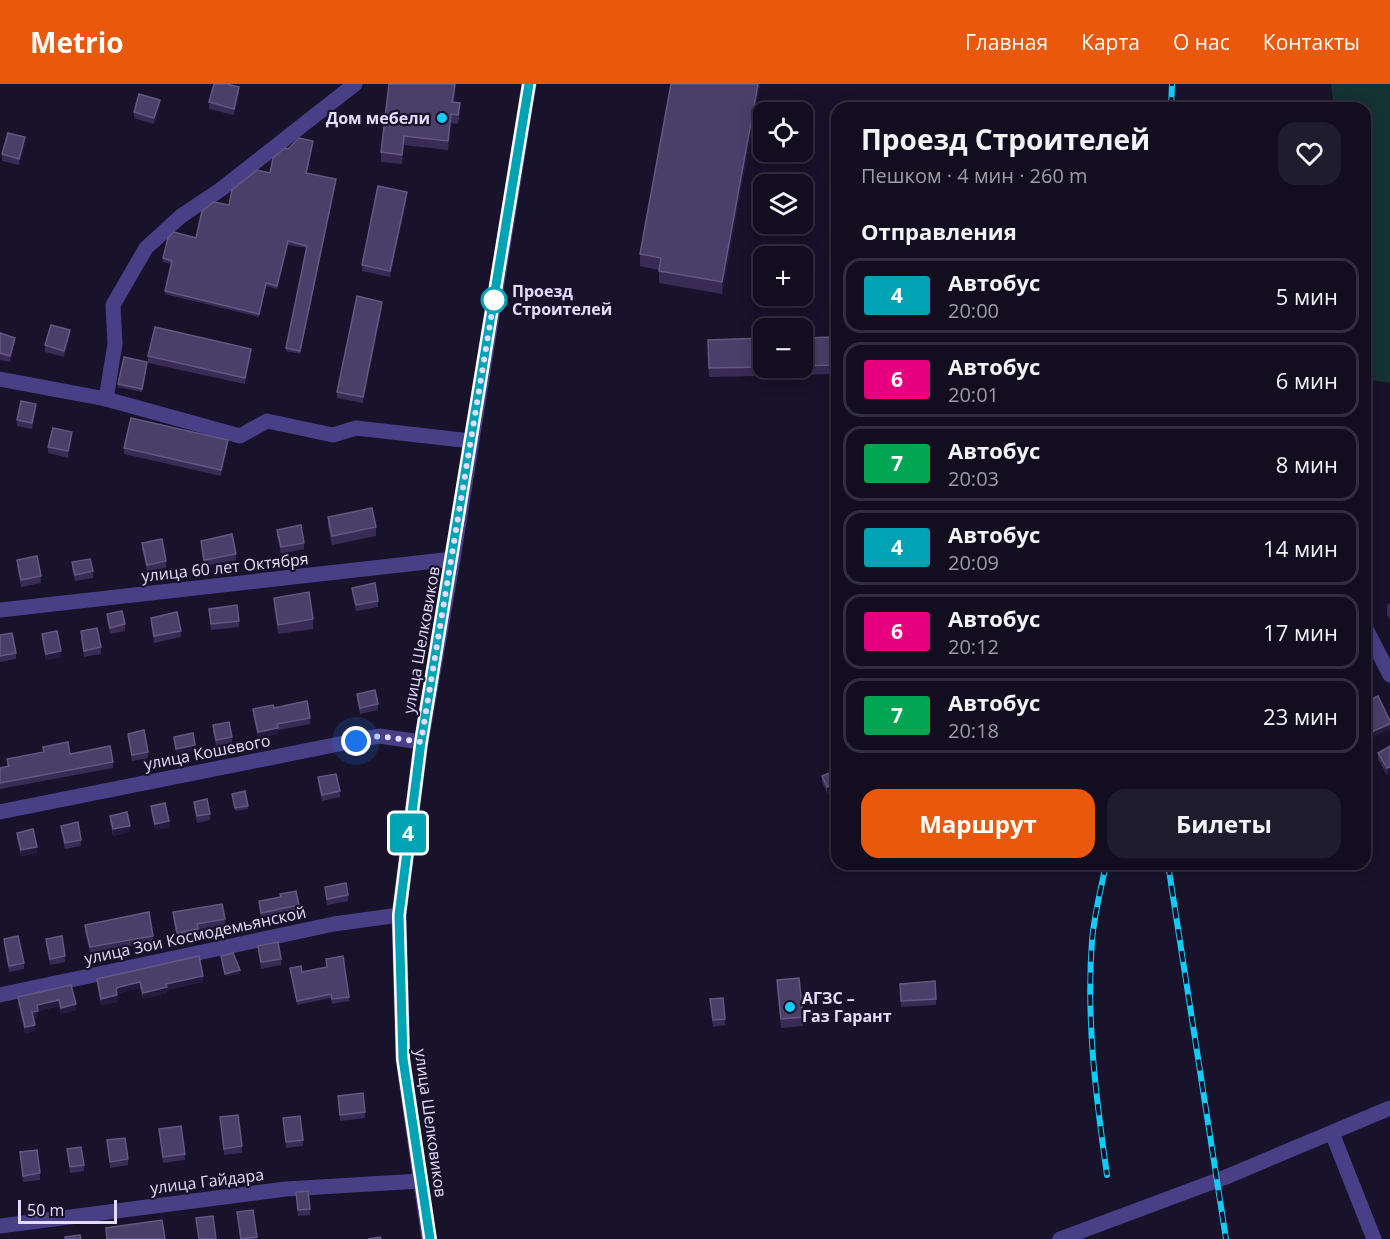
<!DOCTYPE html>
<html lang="ru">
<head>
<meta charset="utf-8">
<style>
  :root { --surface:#120e20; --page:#1f1c2d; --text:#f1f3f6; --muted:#9c9ca5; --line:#312e3e; --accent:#ea580c }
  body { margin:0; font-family:"Open Sans",sans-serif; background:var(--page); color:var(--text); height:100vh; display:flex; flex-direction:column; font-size:22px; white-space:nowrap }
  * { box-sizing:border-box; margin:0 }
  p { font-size:20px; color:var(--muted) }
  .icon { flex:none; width:33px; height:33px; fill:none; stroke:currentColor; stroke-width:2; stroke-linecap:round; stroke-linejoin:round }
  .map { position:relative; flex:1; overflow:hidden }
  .side { position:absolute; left:831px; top:18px; width:540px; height:768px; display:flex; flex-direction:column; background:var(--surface); border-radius:18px; box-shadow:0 3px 15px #0003,0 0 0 2px var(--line) }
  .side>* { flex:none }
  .badge { padding:0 12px; border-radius:4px; font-size:21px; line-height:39px }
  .buttons { position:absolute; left:753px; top:18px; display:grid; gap:12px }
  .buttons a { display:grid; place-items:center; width:60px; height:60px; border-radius:12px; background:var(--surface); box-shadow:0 3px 15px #0003,0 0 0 2px var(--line); font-size:30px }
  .scale { position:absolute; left:18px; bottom:15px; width:99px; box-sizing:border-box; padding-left:6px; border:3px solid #e3dcfe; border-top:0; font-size:16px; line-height:21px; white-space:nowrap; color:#e3dcfe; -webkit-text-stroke:4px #18122a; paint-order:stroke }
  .you { position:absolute; width:30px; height:30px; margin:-15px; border:4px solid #fff; border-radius:50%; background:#1a73e8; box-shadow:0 0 0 9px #1a73e833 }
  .map>.badge { position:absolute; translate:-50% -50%; box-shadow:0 0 0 3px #fff }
  h2 { padding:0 30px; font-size:22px; line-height:54px }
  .round { display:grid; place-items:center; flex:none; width:63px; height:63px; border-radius:18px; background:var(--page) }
  .head { display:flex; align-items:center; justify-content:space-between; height:102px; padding:0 30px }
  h1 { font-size:28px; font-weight:700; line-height:45px }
  .button { display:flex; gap:12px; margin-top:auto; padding:12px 30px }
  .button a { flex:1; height:69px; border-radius:18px; background:var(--accent); color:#fff; font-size:24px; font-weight:700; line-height:69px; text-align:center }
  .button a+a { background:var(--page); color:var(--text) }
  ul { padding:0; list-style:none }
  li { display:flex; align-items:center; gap:18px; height:75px; margin:0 12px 9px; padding:0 18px; border:3px solid var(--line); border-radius:18px }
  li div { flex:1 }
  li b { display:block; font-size:22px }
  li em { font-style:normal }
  li .badge { min-width:66px; font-weight:700; text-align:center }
  header { display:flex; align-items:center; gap:36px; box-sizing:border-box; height:84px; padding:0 30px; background:var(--accent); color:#fff }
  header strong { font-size:28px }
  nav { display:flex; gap:33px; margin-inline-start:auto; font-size:21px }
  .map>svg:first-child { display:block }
  .green { fill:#153234 }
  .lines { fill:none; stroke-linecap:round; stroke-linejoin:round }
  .minor { stroke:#483f87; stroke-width:15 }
  .tertiary { stroke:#483f87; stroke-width:15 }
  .rail-casing { stroke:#10ccf6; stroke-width:6 }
  .rail { stroke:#18122a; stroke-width:4; stroke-dasharray:11; stroke-linecap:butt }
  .wall { fill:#382c57 }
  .shaded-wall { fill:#231a3d }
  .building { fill:#4a3f69; stroke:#625880; stroke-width:1.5 }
  .line-casing { stroke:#fff; stroke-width:14 }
  .line { stroke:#00a3b4; stroke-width:9 }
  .walk { stroke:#e3dcfe; stroke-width:6; stroke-dasharray:0 10.8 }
  .poi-dot { fill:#10ccf6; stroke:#18122a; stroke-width:2 }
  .stop-dot { fill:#fff; stroke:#00a3b4; stroke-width:3 }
  .labels { text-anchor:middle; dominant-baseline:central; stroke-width:4.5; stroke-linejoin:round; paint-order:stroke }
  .poi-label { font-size:16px; font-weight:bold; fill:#e3dcfe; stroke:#18122a; text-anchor:end }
  .stop-label { font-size:16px; font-weight:bold; fill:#e3dcfe; stroke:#18122a; text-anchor:start }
  .street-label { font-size:16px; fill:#e3dcfe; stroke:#18122a }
</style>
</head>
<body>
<header>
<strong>Metrio</strong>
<nav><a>Главная</a><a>Карта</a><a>О нас</a><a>Контакты</a></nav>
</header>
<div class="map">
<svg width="1390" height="1155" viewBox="0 0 1390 1155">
  <rect width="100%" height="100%" fill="#18122a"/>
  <polygon class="green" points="1331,0 1390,0 1390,299 1365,295 1365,24 1334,24"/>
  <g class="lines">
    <g class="minor">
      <polyline points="0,295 106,315 240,352 267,337 333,351 356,344 471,357"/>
      <polyline points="106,315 115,260 113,221 146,164 181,132 220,106 355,0"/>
      <polyline points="0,526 453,475"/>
      <polyline points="1365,543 1390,591"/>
      <polyline points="0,728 379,652 421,658"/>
      <polyline points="0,911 334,840 399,831"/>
      <polyline points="1332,1049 1374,1155"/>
      <polyline points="0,1142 286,1105 420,1097"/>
      <polyline points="1060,1155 1226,1093 1390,1024"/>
    </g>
    <polyline class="tertiary" points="429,1155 403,975 399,831 421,658 453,475 529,0"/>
    <g class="rail-casing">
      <g id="rail">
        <polyline points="1171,24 1172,0"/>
        <path d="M1106,780c-5,25 -12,51 -14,77 -6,78 4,157 15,234"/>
        <polyline points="1168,780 1226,1155"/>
      </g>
    </g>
    <use href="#rail" class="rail"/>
  </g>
  <g class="wall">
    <polygon points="456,0 454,18 460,28 458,40 451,39 448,66 404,61 402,80 381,78 381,68"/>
    <polygon points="671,0 760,0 722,210 659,199 659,186 640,182 640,170"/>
    <polygon points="239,9 234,31 209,25 209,18"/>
    <polygon points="160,22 154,40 134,34 134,28"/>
    <polygon points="25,59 19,81 2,77 2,70"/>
    <polygon points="313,60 307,89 336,98 300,270 286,267 286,264 307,164 288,161 277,205 266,202 259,233 165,210 171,180 163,178 163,174 196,154 229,121 270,89 288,65"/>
    <polygon points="407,114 390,193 362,187 362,181"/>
    <polygon points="382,224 363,319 337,314 337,308"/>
    <polygon points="0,249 15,260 10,278 0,276"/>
    <polygon points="70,252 64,273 45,268 45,261"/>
    <polygon points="833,253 833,290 709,293 708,256 764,254 764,284 802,284 802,254"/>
    <polygon points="251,271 245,300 148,279 148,272"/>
    <polygon points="147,281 142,308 118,303 118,300"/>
    <polygon points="36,326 32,345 17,342 17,336"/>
    <polygon points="72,355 68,374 48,369 48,363"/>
    <polygon points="228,362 221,392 124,370 124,364"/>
    <polygon points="328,433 376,443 376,452 332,461 328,442"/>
    <polygon points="277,446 304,459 304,465 281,470 277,452"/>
    <polygon points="201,457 236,470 236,476 204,482 201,463"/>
    <polygon points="142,459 166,477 166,484 147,487 142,465"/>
    <polygon points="17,476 41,492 41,499 21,503 17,482"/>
    <polygon points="72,478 93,487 93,494 75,497 72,485"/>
    <polygon points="352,504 378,517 378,523 356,527 352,510"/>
    <polygon points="274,514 313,535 313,545 278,550 274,523"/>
    <polygon points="1390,519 1390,535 1387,531 1387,521"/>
    <polygon points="209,525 239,537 239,543 211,546"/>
    <polygon points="107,530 125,540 125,547 110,550 107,536"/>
    <polygon points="151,534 181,547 181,553 154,559 151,540"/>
    <polygon points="81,547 101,563 101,570 84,573 81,554"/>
    <polygon points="42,550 61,573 46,576 42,557"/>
    <polygon points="0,551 16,569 16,575 0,578"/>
    <polygon points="357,610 378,620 378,626 360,630 357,616"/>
    <polygon points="1365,618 1390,637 1367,656 1365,651"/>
    <polygon points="274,624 310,634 310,640 278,646 278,650 258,654 253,631 253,625"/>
    <polygon points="213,641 232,653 232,659 216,662 213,648"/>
    <polygon points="128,650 148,668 148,674 132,677 128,656"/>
    <polygon points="1390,662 1390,689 1387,691 1378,675 1378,669"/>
    <polygon points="43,663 113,678 113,684 0,705 0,684 7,683 7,675 43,668"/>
    <polygon points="837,686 837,705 827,709 822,698 822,692"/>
    <polygon points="318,693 340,707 340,713 322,717 318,700"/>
    <polygon points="232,710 248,722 248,725 235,727"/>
    <polygon points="194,718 210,730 210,736 197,739 194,724"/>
    <polygon points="151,722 169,743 155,746 151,728"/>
    <polygon points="110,732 130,748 113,752 110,738"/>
    <polygon points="61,742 81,756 81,762 65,765 61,748"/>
    <polygon points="17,749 37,769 21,772 17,755"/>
    <polygon points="325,803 348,811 348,817 327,821 325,809"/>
    <polygon points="280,810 299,821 299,826 261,834 259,817 280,813"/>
    <polygon points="173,828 225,835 225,841 198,846 198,851 177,855 173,834"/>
    <polygon points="85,841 153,852 153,858 90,869 85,848"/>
    <polygon points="4,855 24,879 24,885 9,888 4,861"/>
    <polygon points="46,855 65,872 65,878 50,881 46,861"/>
    <polygon points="258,862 281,875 281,881 261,885 258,868"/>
    <polygon points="326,875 349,913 349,917 332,920 331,914 297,921 290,884 302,888 326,883"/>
    <polygon points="97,895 203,898 167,906 167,909 143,915 140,904 119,909 117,910 117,918 101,921 97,901"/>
    <polygon points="777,896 803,933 803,942 781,944 777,905"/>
    <polygon points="900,900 936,915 936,921 901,923"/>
    <polygon points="71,901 76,926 61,930 59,922 38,927 38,933 34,934 35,947 25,949 18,919 18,913"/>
    <polygon points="710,915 725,935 725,941 713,943"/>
    <polygon points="338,1012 365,1028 365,1034 340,1037"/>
    <polygon points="220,1033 242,1062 242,1069 224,1071"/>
    <polygon points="283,1034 303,1056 303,1062 286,1064"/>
    <polygon points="159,1045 185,1070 185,1076 163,1079"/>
    <polygon points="107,1056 128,1075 128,1081 110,1084"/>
    <polygon points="67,1065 84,1081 84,1087 70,1089"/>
    <polygon points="20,1068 40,1089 40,1096 23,1098"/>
    <polygon points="296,1108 310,1125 310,1131 298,1132"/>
    <polygon points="253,1126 257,1155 240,1155 237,1128"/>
  </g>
  <g class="shaded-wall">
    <polygon points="758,0 760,0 722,210 722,198"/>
    <polygon points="239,3 239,9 234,31 234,25"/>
    <polygon points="160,16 160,22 154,40 154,34"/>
    <polygon points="451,30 451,39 448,66 448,57"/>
    <polygon points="404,52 404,61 402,80 402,71"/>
    <polygon points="25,53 25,59 19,81 19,75"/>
    <polygon points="336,95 336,98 300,270 300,267"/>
    <polygon points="407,108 407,114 390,193 390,187"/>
    <polygon points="288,157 288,161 277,205 277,202"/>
    <polygon points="382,218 382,224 363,319 363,313"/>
    <polygon points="70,246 70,252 64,273 64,267"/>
    <polygon points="15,254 15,260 10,278 10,272"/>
    <polygon points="251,265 251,271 245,300 245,294"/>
    <polygon points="36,320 36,326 32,345 32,339"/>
    <polygon points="72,348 72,355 68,374 68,367"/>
    <polygon points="228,356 228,362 221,392 221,386"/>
    <polygon points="61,567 61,573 46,576 46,570"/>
    <polygon points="1390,640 1390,646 1367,656 1367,650"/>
    <polygon points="278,644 278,650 258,654 258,648"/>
    <polygon points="195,661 195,667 176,671 176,665"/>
    <polygon points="1390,683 1390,689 1387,691 1387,684"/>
    <polygon points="837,699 837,705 827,709 827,703"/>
    <polygon points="169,737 169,743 155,746 155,740"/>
    <polygon points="130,742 130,748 113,752 113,745"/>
    <polygon points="37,763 37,769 21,772 21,766"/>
    <polygon points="240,886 240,890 225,893 225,890"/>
    <polygon points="203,892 203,898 167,906 167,909 143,915 143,909 166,900"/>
    <polygon points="140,898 140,904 119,909 116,911 116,905 119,903"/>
    <polygon points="117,911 117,918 101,921 101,915"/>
    <polygon points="59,916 59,922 37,927 37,921"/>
    <polygon points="76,920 76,926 61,930 61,924"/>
    <polygon points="38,927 38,933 32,935 32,928"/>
    <polygon points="35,941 35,947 25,949 25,943"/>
  </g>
  <g class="building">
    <polygon points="214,0 227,0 239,3 234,25 209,18"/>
    <polygon points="389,0 455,0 452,18 460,19 458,31 451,30 448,57 404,52 402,71 381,68"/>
    <polygon points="671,0 758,0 722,198 659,187 661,174 640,170"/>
    <polygon points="139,10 160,16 154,34 134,28"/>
    <polygon points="8,49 25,53 19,75 2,70"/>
    <polygon points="299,54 313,57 306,89 336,95 300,267 286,264 307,162 288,157 277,202 266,199 259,230 165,207 172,177 163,174 168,154 174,148 196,154 202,127 214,118 229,121 232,106 257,86 270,89 273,74 285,64 288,65"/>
    <polygon points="378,102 407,108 390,187 362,181"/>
    <polygon points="357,212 382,218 363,313 337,308"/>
    <polygon points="51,241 70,246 64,267 45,261"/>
    <polygon points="155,243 251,265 245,294 148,272"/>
    <polygon points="0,249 15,254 10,272 0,269"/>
    <polygon points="833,253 833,281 802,282 802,254"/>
    <polygon points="764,254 764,283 709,284 708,256"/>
    <polygon points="124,273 147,278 142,305 118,300"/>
    <polygon points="21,317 36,320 32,339 17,336"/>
    <polygon points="131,334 228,356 221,386 124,364"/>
    <polygon points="53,344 72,348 68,367 48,363"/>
    <polygon points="372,424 376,443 332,452 328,433"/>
    <polygon points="301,441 304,459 281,463 277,446"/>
    <polygon points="232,450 236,470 204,476 201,457"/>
    <polygon points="162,455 166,477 147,481 142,459"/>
    <polygon points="37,472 41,492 21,496 17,476"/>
    <polygon points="90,475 93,487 75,491 72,478"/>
    <polygon points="375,499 378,517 356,521 352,504"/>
    <polygon points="309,508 313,535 278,541 274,514"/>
    <polygon points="237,521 239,537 211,540 209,525"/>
    <polygon points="122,527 125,540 110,544 107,530"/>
    <polygon points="177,528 181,547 154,552 151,534"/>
    <polygon points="97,544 101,563 84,567 81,547"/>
    <polygon points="57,547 61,567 46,570 42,550"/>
    <polygon points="12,549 16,569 0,572 0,551"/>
    <polygon points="375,606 378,620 360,624 357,610"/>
    <polygon points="1378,612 1390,637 1390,640 1367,650 1365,645 1365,618"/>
    <polygon points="307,617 310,634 277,640 278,644 258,648 253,625 273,621 274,624"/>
    <polygon points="229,638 232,653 216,656 213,641"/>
    <polygon points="144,646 148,668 132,671 128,650"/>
    <polygon points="193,649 195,661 176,665 174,653"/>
    <polygon points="68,658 70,670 110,662 113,678 0,699 0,684 9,682 7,675 44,668 43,663"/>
    <polygon points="1390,662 1390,683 1387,684 1378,669"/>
    <polygon points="837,686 837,699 827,703 822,692"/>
    <polygon points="336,690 340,707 322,711 318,693"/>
    <polygon points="245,707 248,722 235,724 232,710"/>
    <polygon points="207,715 210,730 197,732 194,718"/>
    <polygon points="165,719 169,737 155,740 151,722"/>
    <polygon points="127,728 130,742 113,745 110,732"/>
    <polygon points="78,738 81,756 65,759 61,742"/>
    <polygon points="33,745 37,763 21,766 17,749"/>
    <polygon points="346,799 348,811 327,815 325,803"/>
    <polygon points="296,807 299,821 261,829 259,817 281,813 280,810"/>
    <polygon points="222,820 225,835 197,840 198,845 177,849 173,828"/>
    <polygon points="149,828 153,852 90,863 85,841"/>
    <polygon points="18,852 24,879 9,882 4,855"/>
    <polygon points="62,852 65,872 50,875 46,855"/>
    <polygon points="278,858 281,875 261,878 258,862"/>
    <polygon points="233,869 240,886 225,890 221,872"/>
    <polygon points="199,872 203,892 166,900 167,903 143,909 140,898 119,903 116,905 117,911 101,915 97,895"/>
    <polygon points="343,872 349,913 332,915 331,910 297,917 290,884 301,882 302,888 327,883 326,875"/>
    <polygon points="799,894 803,933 781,935 777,896"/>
    <polygon points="935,897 936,915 901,917 900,900"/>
    <polygon points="71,901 76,920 61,924 59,916 37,921 38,927 32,928 35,941 25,943 18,913"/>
    <polygon points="723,914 725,935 713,936 710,915"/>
    <polygon points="363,1009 365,1028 340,1031 338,1012"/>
    <polygon points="238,1031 242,1062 224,1065 220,1033"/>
    <polygon points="300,1032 303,1056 286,1058 283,1034"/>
    <polygon points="181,1042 185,1070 163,1073 159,1045"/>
    <polygon points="125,1054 128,1075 110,1078 107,1056"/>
    <polygon points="81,1063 84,1081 70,1083 67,1065"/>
    <polygon points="37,1066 40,1089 23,1092 20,1068"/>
    <polygon points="308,1107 310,1125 298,1126 296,1108"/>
    <polygon points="253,1126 257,1153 241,1155 237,1128"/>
    <polygon points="213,1132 216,1155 199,1155 196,1134"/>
    <polygon points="162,1136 165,1155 107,1155 106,1144"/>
    <polygon points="80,1151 81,1155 65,1155 65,1153"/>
    <polygon points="380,1153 381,1155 368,1155"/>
  </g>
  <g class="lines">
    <g class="line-casing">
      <polyline id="line" points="430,1155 403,975 399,831 421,658 529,0"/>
    </g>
    <use href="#line" class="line"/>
    <polyline class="walk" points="356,657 379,652 421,658 494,216"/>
  </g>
  <g class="poi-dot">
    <circle cx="442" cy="34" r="6"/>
    <circle cx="790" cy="923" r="6"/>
  </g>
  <circle class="stop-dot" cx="494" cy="216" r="12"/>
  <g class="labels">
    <g class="poi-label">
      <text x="430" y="34">Дом мебели</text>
      <text x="802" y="914" text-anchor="start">АГЗС –<tspan x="802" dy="18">Газ Гарант</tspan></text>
    </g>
    <g class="stop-label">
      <text x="512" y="207">Проезд<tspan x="512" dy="18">Строителей</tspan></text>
    </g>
    <g class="street-label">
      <text transform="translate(225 483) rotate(-6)">улица 60 лет Октября</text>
      <text transform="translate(421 556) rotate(-80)">улица Шелковиков</text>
      <text transform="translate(207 668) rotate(-11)">улица Кошевого</text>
      <text transform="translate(195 851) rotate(-12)">улица Зои Космодемьянской</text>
      <text transform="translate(431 1039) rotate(82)">улица Шелковиков</text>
      <text transform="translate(207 1097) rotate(-7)">улица Гайдара</text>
    </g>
  </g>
</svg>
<div class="buttons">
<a><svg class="icon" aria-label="locate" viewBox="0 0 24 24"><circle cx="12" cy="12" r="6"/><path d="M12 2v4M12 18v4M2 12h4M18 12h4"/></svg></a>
<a><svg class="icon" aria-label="layers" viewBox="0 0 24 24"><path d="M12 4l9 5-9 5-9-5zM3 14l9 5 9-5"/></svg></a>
<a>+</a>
<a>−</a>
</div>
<div class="scale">50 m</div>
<div class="you" style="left:356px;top:657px"></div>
<b class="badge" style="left:408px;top:749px;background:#00a3b4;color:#fff">4</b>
<section class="side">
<div class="head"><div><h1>Проезд Строителей</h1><p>Пешком · 4 мин · 260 m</p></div><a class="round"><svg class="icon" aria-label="heart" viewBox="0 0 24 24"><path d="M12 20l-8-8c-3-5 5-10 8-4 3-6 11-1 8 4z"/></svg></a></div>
<h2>Отправления</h2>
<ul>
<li><span class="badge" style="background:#00a3b4;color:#fff">4</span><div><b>Автобус</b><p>20:00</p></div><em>5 мин</em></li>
<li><span class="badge" style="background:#e6007e;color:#fff">6</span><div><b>Автобус</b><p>20:01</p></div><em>6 мин</em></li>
<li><span class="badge" style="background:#00a651;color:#fff">7</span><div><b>Автобус</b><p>20:03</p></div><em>8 мин</em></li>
<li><span class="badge" style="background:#00a3b4;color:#fff">4</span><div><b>Автобус</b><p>20:09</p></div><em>14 мин</em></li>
<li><span class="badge" style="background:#e6007e;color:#fff">6</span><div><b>Автобус</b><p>20:12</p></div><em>17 мин</em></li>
<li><span class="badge" style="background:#00a651;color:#fff">7</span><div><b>Автобус</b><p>20:18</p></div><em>23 мин</em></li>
</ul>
<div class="button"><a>Маршрут</a><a>Билеты</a></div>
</section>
</div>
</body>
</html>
